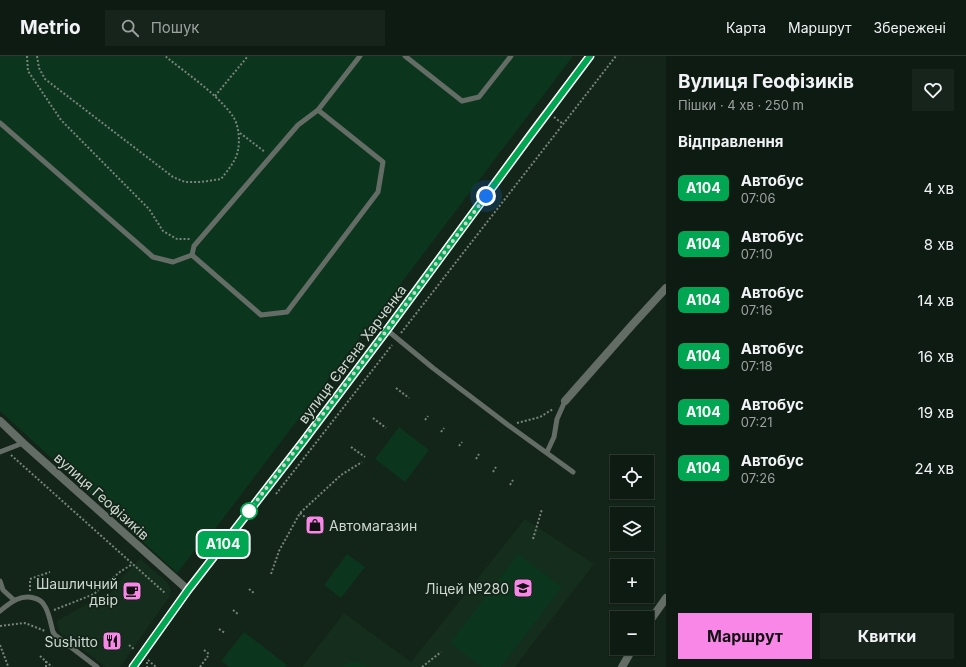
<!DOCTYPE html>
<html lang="uk">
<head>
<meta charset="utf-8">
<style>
  :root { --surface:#0e1b12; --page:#17241b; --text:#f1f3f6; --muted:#9ba19f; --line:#2e3932; --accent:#f987e8 }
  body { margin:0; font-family:Inter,sans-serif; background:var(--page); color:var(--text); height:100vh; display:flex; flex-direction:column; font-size:15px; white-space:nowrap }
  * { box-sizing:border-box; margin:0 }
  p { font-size:13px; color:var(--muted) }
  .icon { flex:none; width:22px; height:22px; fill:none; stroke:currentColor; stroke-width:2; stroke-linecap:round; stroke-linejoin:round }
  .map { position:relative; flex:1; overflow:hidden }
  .panel { display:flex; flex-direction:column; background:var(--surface); width:300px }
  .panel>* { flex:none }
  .badge { padding:0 8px; border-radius:6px; font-size:14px; line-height:26px }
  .fabs { position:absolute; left:610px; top:399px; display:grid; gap:8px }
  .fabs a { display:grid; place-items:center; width:44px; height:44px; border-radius:0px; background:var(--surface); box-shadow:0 1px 3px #0004,0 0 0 1px var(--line); font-size:20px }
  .you { position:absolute; width:20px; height:20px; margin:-10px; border:3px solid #fff; border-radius:50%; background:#1a73e8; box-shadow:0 0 0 6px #1a73e833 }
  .map>.badge { position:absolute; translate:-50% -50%; box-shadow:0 0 0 2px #fff }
  h2 { padding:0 12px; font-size:15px; line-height:36px }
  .round { display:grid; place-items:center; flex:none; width:42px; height:42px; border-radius:0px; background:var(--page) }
  .overview { display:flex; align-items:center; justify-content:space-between; height:68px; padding:0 12px }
  h1 { font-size:19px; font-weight:700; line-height:30px }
  .cta { display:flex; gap:8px; margin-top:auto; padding:8px 12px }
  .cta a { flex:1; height:46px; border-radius:0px; background:var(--accent); color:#111; font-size:16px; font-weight:700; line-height:46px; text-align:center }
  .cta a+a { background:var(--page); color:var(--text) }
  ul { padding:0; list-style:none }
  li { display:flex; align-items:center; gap:12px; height:56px; padding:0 12px }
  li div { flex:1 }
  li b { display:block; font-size:15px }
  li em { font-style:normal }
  li .badge { min-width:44px; font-weight:700; text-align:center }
  header { display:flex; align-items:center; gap:24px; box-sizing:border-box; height:56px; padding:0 20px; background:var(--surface); border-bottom:1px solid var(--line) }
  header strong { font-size:19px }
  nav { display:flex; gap:22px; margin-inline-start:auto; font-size:14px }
  .search { width:280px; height:36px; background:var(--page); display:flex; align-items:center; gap:10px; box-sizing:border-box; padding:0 14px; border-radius:0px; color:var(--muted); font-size:15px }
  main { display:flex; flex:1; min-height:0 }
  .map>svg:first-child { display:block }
  .built { fill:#152d1d }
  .green { fill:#0c351d }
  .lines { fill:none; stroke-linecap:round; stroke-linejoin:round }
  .path { stroke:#76847a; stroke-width:2; stroke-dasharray:2 2; stroke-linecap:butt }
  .service { stroke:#636c65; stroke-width:5 }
  .minor { stroke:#636c65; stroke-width:8 }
  .secondary { stroke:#89988d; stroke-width:8 }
  .line-casing { stroke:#fff; stroke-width:9 }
  .line { stroke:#00a651; stroke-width:6 }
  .walk { stroke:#cdd8d0; stroke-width:4; stroke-dasharray:0 7.2 }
  .stop-dot { fill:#fff; stroke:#00a651; stroke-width:2 }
  .labels { text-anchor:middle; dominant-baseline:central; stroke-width:3.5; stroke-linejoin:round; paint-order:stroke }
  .street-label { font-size:14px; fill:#cdd8d0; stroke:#132418 }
  .poi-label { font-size:14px; fill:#cdd8d0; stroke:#132418; text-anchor:end }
</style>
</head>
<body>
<header>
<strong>Metrio</strong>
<div class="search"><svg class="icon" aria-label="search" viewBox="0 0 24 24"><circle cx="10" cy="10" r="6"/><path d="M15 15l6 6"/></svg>Пошук</div>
<nav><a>Карта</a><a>Маршрут</a><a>Збережені</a></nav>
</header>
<main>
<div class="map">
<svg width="666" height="611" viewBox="0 0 666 611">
  <rect width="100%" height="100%" fill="#132418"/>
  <g class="built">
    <polygon points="525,463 594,508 515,611 302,611 344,557 411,606"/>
    <polygon points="140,503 167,526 171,534 170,540 120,611 106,611 59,576 57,565 92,545 101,549 125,518"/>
  </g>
  <g class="green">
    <polygon points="0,0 573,0 203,489 198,490 177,517 0,355"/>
    <polygon points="399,371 429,394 405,426 375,403"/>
    <polygon points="347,498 365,511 341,542 324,529"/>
    <polygon points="518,498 562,531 501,611 482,611 450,587"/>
    <polygon points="244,576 287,609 285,611 229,611 221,605"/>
    <path d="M349,606c8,-1 13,0 20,5h-28z"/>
  </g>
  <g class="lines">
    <g class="path">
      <polyline points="27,0 28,15 61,64 149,153 163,175 177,183 190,183"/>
      <path d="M37,0l2,12 6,11 128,98 12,5h16l20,-3c7,-9 15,-18 17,-29 2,-10 1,-26 -6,-35 -16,-22 -46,-42 -67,-59"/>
      <polyline points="215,40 248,0"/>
      <polyline points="554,61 563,68"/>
      <polyline points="240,77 265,96"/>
      <polyline points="401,277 616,0"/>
      <polyline points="396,332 409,342"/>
      <polyline points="373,362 386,372"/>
      <polyline points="425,364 428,360"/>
      <polyline points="517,367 540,361 553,353"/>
      <polyline points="441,376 444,372"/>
      <polyline points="459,390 462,386"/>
      <polyline points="351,391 365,401"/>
      <polyline points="11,399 165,537"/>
      <polyline points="476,403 479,398"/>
      <polyline points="493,416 496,411"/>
      <polyline points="510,429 513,424"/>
      <polyline points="276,438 392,289"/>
      <polyline points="300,457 306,462"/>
      <polyline points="533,483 542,453"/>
      <polyline points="271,518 279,495 300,457 341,419 362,406"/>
      <polyline points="249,533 255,538"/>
      <polyline points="30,535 30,523 50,516"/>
      <polyline points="54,554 94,538 121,515 133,508"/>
      <polyline points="233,554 239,559"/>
      <polyline points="0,570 25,567 45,575"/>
      <polyline points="219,573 225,577"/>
      <polyline points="0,589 8,610 9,611"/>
      <polyline points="129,589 135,594"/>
      <polyline points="204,594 209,598"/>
      <polyline points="40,600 52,611"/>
      <polyline points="148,604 156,611"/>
      <polyline points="46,605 46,611"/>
      <polyline points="147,606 147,611"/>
      <polyline points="200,611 208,600"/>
      <polyline points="422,611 441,596"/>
    </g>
    <g class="service">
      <polyline points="405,0 462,45 479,41 511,0"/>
      <polyline points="0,67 153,201 173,206 192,199 261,259 287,256 378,136 383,106 318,54 360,0"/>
      <polyline points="192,199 194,190 298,69 318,54"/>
      <polyline points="387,274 433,312 508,369 573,416"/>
      <polyline points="0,396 23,387"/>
      <polyline points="547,396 554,381 557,363 565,345"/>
      <polyline points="0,525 3,534 14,544"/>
      <path d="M0,555c10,-8 20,-17 34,-13 4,1 8,3 10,7 5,6 7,20 9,27l2,3 42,32"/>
    </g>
    <g class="minor">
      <polyline points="565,345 633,268 666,232"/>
      <polyline points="0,365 23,387 188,534"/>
      <polyline points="647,569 666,542"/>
      <polyline points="622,611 633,592"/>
    </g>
    <polyline class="secondary" points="133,611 188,534 302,387 387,274 538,68 590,0"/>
  </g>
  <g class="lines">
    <g class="line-casing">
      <polyline id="line" points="133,611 188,534 302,387 387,274 530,80 590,0"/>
    </g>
    <use href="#line" class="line"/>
    <polyline class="walk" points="249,455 387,274 486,140"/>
  </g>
  <defs>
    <g id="shop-square" transform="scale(1)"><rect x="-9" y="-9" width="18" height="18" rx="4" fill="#f987e8" stroke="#132418"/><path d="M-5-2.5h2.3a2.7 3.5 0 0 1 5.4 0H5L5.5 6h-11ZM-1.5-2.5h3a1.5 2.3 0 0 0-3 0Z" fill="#111"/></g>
    <g id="school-square" transform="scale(1)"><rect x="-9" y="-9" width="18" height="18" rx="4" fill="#f987e8" stroke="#132418"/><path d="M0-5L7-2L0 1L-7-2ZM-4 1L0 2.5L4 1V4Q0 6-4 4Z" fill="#111"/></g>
    <g id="cafe-square" transform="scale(1)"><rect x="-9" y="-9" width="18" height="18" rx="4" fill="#f987e8" stroke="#132418"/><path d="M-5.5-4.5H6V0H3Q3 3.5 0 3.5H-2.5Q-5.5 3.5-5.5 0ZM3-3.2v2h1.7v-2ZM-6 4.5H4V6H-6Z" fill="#111"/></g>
    <g id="restaurant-square" transform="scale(1)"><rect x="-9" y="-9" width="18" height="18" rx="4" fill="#f987e8" stroke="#132418"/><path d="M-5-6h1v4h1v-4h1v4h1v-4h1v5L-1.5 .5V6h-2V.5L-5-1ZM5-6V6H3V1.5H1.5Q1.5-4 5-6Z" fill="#111"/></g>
  </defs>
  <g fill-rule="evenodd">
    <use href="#shop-square" x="315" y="469"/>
    <use href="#school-square" x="523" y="532"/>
    <use href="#cafe-square" x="132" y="535"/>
    <use href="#restaurant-square" x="112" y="585"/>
  </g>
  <circle class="stop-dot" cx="249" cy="455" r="8"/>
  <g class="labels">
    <g class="street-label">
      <text transform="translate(352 298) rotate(-53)">вулиця Євгена Харченка</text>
      <text transform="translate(102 440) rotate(42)">вулиця Геофізиків</text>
    </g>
    <g class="poi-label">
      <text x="329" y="469" text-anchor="start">Автомагазин</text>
      <text x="118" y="527">Шашличний<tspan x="118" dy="16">двір</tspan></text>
      <text x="509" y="532">Ліцей №280</text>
      <text x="98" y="585">Sushitto</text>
    </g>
  </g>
</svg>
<div class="fabs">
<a><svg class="icon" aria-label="locate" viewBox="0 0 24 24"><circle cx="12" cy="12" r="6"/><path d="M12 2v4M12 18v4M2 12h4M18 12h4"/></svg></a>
<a><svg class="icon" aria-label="layers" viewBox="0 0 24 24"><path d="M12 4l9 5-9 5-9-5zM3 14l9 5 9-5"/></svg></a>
<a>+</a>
<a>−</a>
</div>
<div class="you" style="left:486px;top:140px"></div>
<b class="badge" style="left:223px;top:488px;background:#00a651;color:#fff">А104</b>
</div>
<section class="panel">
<div class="overview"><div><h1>Вулиця Геофізиків</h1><p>Пішки · 4 хв · 250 m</p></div><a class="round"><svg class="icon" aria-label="heart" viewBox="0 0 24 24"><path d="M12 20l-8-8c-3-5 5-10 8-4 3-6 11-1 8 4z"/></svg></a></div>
<h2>Відправлення</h2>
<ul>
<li><span class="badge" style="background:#00a651;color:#fff">А104</span><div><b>Автобус</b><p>07:06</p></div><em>4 хв</em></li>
<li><span class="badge" style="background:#00a651;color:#fff">А104</span><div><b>Автобус</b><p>07:10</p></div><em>8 хв</em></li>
<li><span class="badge" style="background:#00a651;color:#fff">А104</span><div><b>Автобус</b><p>07:16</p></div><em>14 хв</em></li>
<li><span class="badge" style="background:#00a651;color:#fff">А104</span><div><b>Автобус</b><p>07:18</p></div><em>16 хв</em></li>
<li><span class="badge" style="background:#00a651;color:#fff">А104</span><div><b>Автобус</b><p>07:21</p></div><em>19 хв</em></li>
<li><span class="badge" style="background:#00a651;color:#fff">А104</span><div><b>Автобус</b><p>07:26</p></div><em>24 хв</em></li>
</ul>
<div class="cta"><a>Маршрут</a><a>Квитки</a></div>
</section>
</main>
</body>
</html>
